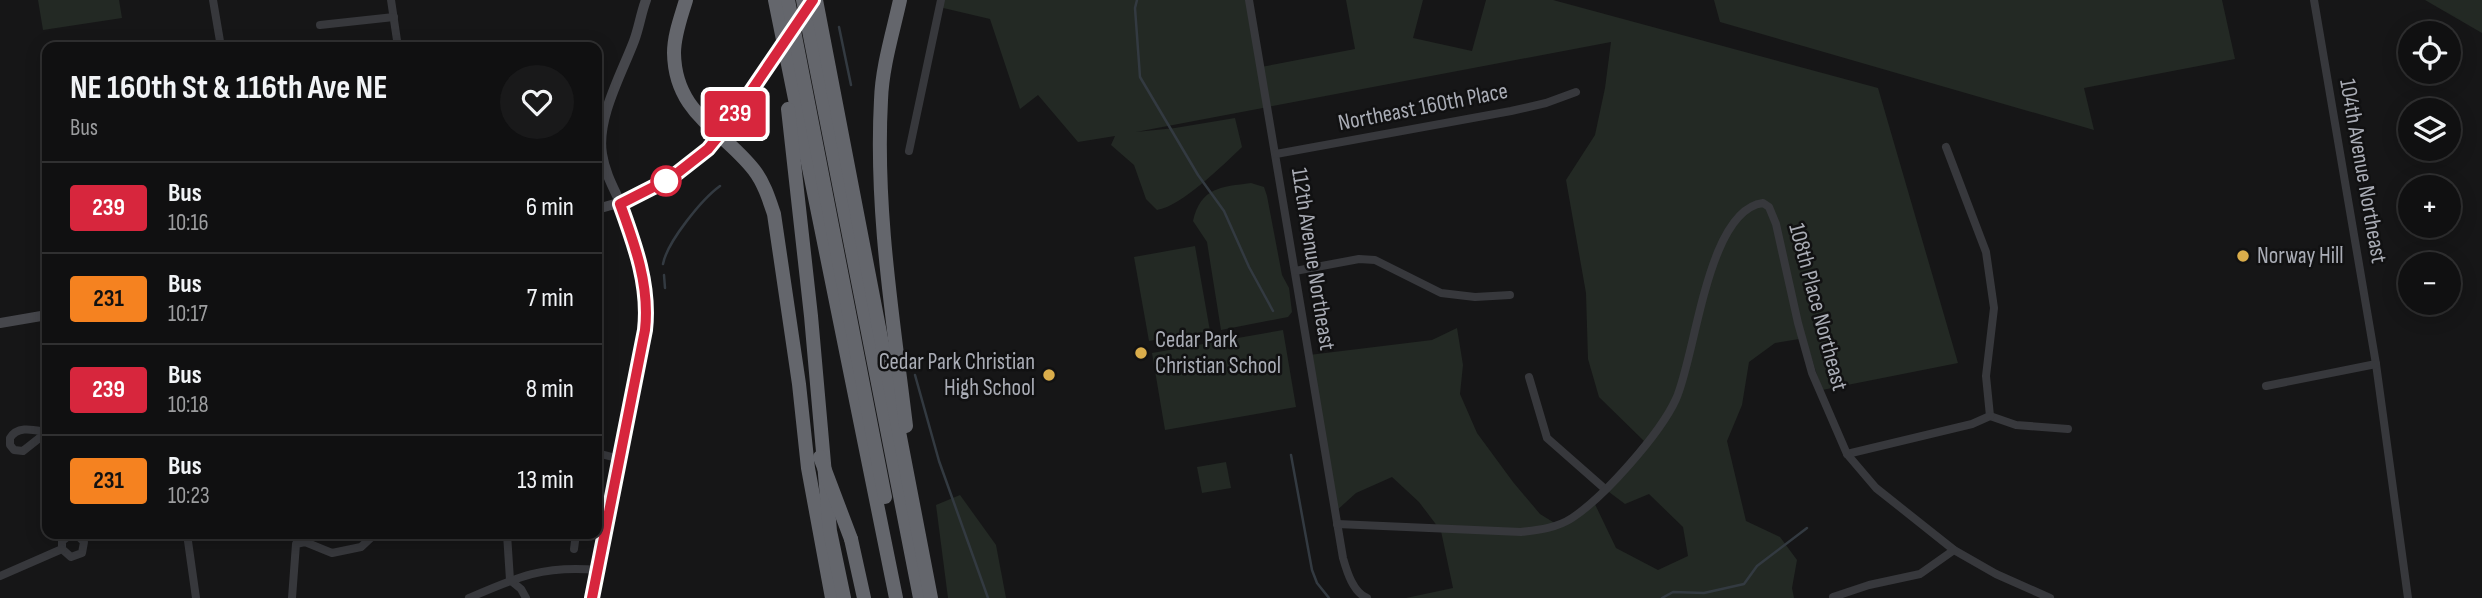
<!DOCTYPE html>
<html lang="en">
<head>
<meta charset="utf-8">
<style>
  :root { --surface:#101011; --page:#19191a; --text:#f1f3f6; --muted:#9c9d9f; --line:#303031 }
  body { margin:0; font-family:"Sofia Sans Condensed",sans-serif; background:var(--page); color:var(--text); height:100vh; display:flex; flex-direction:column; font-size:26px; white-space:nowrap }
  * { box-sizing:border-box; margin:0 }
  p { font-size:23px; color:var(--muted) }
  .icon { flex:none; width:38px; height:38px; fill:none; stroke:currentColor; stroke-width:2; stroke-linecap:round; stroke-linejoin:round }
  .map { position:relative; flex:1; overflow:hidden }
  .panel { position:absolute; left:42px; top:42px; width:560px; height:497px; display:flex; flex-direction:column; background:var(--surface); border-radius:14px; box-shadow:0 4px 18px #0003,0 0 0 2px var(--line) }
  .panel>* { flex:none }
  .badge { padding:0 14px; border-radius:5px; font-size:24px; line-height:46px }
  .controls { position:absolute; left:2398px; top:21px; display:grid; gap:14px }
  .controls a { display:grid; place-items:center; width:63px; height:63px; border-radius:50%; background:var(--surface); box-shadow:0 4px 18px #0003,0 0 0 2px var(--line); font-size:35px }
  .map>.badge { position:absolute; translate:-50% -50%; box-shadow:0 0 0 4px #fff }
  .round { display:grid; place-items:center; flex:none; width:74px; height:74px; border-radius:37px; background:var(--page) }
  .headline { display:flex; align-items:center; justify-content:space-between; height:119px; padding:0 28px }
  h1 { font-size:33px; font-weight:700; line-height:52px }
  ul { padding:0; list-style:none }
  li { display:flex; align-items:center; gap:21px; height:91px; padding:0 28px; border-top:2px solid var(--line) }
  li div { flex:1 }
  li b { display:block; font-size:26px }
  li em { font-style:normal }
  li .badge { min-width:77px; font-weight:700; text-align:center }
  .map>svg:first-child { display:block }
  .green { fill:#232924 }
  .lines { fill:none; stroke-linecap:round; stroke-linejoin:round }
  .stream { stroke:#333a41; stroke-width:2.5 }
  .street { stroke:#37383c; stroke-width:8 }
  .secondary { stroke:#46474c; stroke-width:10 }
  .highway { stroke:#64666c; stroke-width:14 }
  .secondary-bridge { stroke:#46474c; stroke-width:10 }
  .highway-bridge { stroke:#64666c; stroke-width:14 }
  .line-casing { stroke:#fff; stroke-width:16 }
  .line { stroke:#d7263d; stroke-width:10 }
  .stop-dot { fill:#fff; stroke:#d7263d; stroke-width:3.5 }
  .poi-dot { fill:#daad4b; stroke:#111112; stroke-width:2.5 }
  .labels { text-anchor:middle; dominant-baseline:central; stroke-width:5; stroke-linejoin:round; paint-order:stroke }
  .street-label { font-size:23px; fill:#aaadb6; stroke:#111112 }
  .poi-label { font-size:23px; fill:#aaadb6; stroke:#111112; text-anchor:start }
</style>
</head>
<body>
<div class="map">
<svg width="2482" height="598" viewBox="0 0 2482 598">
  <rect width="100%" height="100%" fill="#161617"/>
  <g class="green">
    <polygon points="38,0 119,0 122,18 43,30"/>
    <path d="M941,0h308l12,67 94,-18 -9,-49h77l-10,38 59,13 14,-51h67l325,88 80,275 -136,27 -17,-52 -30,5 -26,19 -7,43 -15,36 19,80 34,16 17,23 -5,28 2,10h-388l47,-10 -12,-57 -22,-29 -27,-25 -36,16 -21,19 -26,-157 123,-15 25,-12 6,37 -3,29 17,39 36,49 27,32 21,13 31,-29 24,50 42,22 30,-14 -5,-29 -34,-33 -24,10 -20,-15 39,-48 -45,-44 -11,-38 -2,-66 -20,-113 29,-45 10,-47 6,-46 -475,90 39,-4 60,-10 7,29c-19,18 -60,59 -85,63l-11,-11 -12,-34 -23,-20 4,-9 -37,6 -40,-47 -18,14 -30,-90 -51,-12z"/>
    <polygon points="1714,0 2222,0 2235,59 2084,88 2094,130 1720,22"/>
    <polygon points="2425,0 2482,0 2482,33"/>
    <path d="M1251,183l13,4 3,9 15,79 7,13 3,24 -4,5 -67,13 -14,-88 -14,-21c8,-34 28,-34 58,-38z"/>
    <polygon points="1195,246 1210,331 1149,341 1134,257"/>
    <polygon points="1283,330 1296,407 1165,430 1152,353"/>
    <polygon points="1226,462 1231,488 1202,493 1197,467"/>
    <polygon points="960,495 996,545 1006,598 948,598 936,505"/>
  </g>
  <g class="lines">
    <g class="stream">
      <polyline points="1137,0 1135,8 1140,77 1198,175 1224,211 1249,267 1273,311"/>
      <polyline points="839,27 851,85"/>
      <path d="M663,264c4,-22 39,-65 57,-78"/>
      <polyline points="664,275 665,288"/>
      <polyline points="915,375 939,461 988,598"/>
      <polyline points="1291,455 1312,570 1317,583 1329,598"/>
      <polyline points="1662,598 1673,592 1704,593 1744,584 1757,566 1807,528"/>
    </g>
    <g class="street">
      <polyline points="213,0 221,47"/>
      <polyline points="391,0 398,47"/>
      <path d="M1249,0l94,558c4,14 10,34 24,40"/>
      <polyline points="2314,0 2376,364 2408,598"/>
      <polyline points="320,25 394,17"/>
      <polyline points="1946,147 1986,252 1994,308 1986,376 1990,416"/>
      <polyline points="909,151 941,0"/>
      <polyline points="1276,154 1511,111 1546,103 1576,92"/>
      <polyline points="1295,271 1359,259 1375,260 1441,293 1475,297 1510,295"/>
      <polyline points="1529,377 1547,438 1605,489"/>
      <polyline points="2266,386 2376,364"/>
      <polyline points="1990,416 2016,425 2068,429"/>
      <path d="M47,432c-13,-2 -29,-7 -37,6v7l4,5 9,1 24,-19"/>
      <polyline points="597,453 620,459"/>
      <polyline points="1847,454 1972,424 1990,416"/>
      <path d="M1337,524l184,8c17,-2 36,-4 51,-14 32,-21 88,-84 104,-119 20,-44 31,-189 87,-196l6,4 7,17 22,99 14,50 35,81 29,34 78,62 42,24 54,24"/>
      <polyline points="187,534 196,598"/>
      <polyline points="507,534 510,580 521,589 526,598"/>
      <polyline points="62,549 71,557 82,553 84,542 76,534"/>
      <polyline points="62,549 62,541 71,534"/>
      <polyline points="574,549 576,534"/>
      <polyline points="0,576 62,549"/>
      <polyline points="1833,597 1869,585 1920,574 1954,550"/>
      <polyline points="292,598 296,544 305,542 332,553 361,547 375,534"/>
      <path d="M469,598c48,-21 75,-33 129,-28"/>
    </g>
    <g class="secondary">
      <path d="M597,209c41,-10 82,-31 112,-62 22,-21 37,-49 55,-74"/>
      <polyline points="0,323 47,315"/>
      <path d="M592,598l53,-268c4,-43 -8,-87 -24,-126 -8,-17 -16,-31 -19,-50 -6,-35 20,-81 32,-113 5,-13 7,-28 12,-41"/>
    </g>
    <g class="highway">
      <path d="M686,0c-5,17 -12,35 -12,53 1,61 48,76 80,117 10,13 15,29 20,44l25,170 9,84 24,130"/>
      <polyline points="775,0 896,598"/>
      <polyline points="788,0 885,497"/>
      <polyline points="803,0 920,598"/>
      <polyline points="816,0 931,598"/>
      <path d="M900,0c-7,32 -18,67 -19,100 -6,110 12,218 25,326"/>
      <polyline points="788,109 811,316 830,531 844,598"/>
      <polyline points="851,539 864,598"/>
    </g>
    <polyline class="secondary-bridge" points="764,73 813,0"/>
    <polyline class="highway-bridge" points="820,457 851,539"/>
  </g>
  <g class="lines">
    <g class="line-casing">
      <path id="line" d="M592,598l53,-268c5,-44 -10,-85 -25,-126l51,-26 37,-29 22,-27 83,-122"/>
    </g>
    <use href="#line" class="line"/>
  </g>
  <circle class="stop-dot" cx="666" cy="181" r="14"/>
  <g class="poi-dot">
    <circle cx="2243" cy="256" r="7"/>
    <circle cx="1141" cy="353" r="7"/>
    <circle cx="1049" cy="375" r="7"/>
  </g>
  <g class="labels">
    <g class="street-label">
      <text transform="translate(1423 107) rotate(-11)">Northeast 160th Place</text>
      <text transform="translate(2363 171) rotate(80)">104th Avenue Northeast</text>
      <text transform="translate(1313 259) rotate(81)">112th Avenue Northeast</text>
      <text transform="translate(1818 307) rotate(75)">108th Place Northeast</text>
    </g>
    <g class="poi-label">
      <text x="2257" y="256">Norway Hill</text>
      <text x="1155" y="340">Cedar Park<tspan x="1155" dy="26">Christian School</tspan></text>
      <text x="1035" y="362" text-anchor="end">Cedar Park Christian<tspan x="1035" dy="26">High School</tspan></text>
    </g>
  </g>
</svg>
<div class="controls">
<a><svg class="icon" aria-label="locate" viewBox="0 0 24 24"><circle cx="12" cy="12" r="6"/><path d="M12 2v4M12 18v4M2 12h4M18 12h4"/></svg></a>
<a><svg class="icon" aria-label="layers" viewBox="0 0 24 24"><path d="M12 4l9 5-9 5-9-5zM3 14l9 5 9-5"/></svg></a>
<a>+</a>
<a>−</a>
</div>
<b class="badge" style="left:735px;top:114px;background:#d7263d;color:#fff">239</b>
<section class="panel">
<div class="headline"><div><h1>NE 160th St &amp; 116th Ave NE</h1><p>Bus</p></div><a class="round"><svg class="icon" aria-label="heart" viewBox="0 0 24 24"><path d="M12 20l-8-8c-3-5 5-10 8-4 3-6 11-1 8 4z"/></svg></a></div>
<ul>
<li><span class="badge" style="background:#d7263d;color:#fff">239</span><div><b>Bus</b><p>10:16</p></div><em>6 min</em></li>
<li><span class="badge" style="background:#f58220;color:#111">231</span><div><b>Bus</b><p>10:17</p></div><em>7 min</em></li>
<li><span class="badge" style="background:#d7263d;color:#fff">239</span><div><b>Bus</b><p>10:18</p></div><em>8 min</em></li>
<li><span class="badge" style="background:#f58220;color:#111">231</span><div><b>Bus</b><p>10:23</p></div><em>13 min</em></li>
</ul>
</section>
</div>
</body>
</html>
